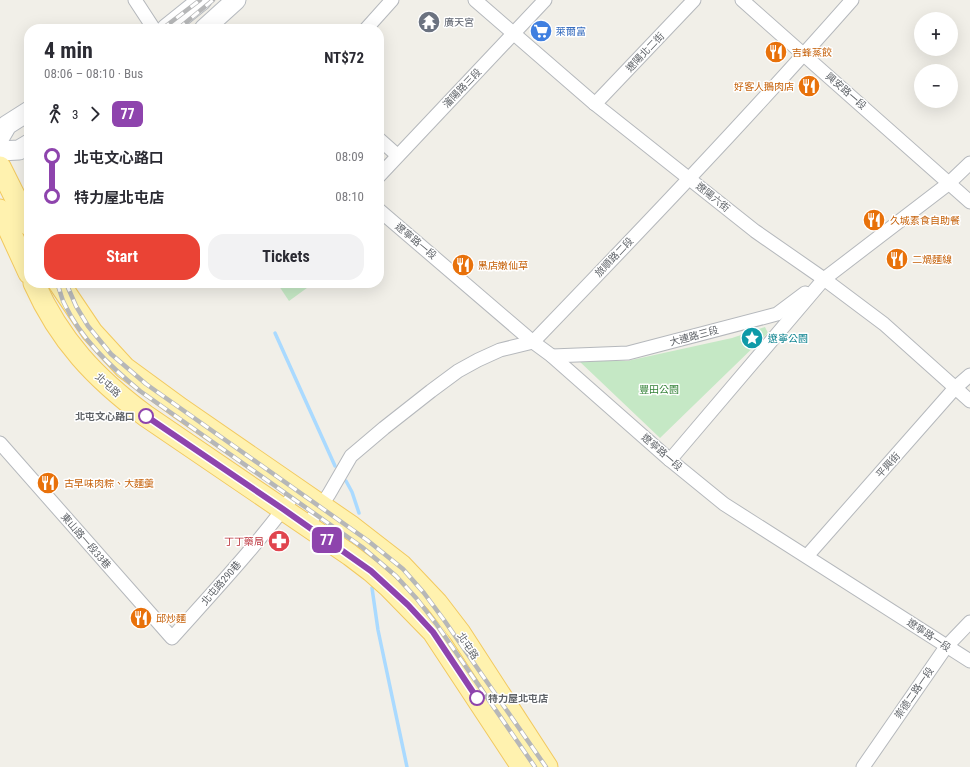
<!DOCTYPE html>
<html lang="en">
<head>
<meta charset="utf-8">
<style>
  :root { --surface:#fff; --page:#f2f2f3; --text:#2b2b33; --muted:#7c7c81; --accent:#ea4335 }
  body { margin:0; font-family:"Roboto Condensed","Noto Sans TC",sans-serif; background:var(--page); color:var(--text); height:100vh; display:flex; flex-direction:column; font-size:15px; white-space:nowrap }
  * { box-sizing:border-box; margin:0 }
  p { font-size:13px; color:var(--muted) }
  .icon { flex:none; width:22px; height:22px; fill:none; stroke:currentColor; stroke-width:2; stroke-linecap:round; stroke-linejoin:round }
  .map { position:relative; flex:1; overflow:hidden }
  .sheet { position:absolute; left:24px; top:24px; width:360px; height:264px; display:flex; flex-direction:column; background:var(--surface); border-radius:16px; box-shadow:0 4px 16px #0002 }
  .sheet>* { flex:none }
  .badge { padding:0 8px; border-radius:6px; font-size:14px; line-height:26px }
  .buttons { position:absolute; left:914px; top:12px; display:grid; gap:8px }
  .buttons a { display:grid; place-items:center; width:44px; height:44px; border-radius:50%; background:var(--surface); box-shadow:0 4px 16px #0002; font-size:20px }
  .map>.badge { position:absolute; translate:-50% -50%; box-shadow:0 0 0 2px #fff }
  .legs { display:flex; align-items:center; gap:6px; height:44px; padding:0 20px; font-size:13px }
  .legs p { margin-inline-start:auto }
  .summary { display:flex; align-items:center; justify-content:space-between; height:68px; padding:0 20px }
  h1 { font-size:22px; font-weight:700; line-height:30px }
  .primary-button { display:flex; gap:8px; margin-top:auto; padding:8px 20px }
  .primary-button a { flex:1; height:46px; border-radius:16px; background:var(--accent); color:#fff; font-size:16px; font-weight:700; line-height:46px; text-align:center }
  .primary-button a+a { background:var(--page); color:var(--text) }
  ul { padding:0 20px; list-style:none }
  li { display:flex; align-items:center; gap:14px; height:40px; font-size:15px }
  li i { display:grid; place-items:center; width:6px; height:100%; margin:0 5px; background:currentColor }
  li i::after { content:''; width:10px; height:10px; margin:-5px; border:3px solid; border-radius:50%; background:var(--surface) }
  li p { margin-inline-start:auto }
  li:first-child i { background:linear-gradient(#0000 50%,currentColor 0) }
  li:last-child i { background:linear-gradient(currentColor 50%,#0000 0) }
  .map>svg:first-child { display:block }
  .green { fill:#c5e8c5 }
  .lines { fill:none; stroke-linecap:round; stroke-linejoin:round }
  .stream { stroke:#aadaff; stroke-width:3.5 }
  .street-casing { stroke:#b5b8bc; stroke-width:15 }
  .secondary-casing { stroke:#b6babf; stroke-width:21 }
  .primary-casing { stroke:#f2c960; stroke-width:23 }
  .street { stroke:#fff; stroke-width:13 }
  .secondary { stroke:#fff; stroke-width:19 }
  .primary { stroke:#fff2af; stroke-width:21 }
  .rail-casing { stroke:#b6b7b8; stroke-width:4.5 }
  .rail { stroke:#fff; stroke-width:3; stroke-dasharray:9; stroke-linecap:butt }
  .line-1-casing { stroke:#fff; stroke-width:9 }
  .line-1 { stroke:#8e44ad; stroke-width:6 }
  .stop-1-dot { fill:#fff; stroke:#8e44ad; stroke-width:2 }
  .labels { text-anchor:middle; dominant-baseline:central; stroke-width:3; stroke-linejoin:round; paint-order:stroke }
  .worship-label { font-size:10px; fill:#5b616d; stroke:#fff; text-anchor:start }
  .shop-label { font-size:10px; fill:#366cbe; stroke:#fff; text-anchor:start }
  .street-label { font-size:10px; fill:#5f6368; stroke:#fff }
  .food-label { font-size:10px; fill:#c56008; stroke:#fff; text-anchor:start }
  .culture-label { font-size:10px; fill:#0d838f; stroke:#fff; text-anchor:start }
  .park-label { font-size:10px; fill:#348238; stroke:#fff }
  .stop-label { font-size:10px; font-weight:bold; fill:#5f6368; stroke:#fff; text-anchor:end }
  .health-label { font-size:10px; fill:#be3a42; stroke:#fff; text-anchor:end }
</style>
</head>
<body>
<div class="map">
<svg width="970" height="767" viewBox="0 0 970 767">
  <rect width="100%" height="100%" fill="#f1efe8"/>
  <g class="green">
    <polygon points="277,283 310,283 311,285 289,301"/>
    <polygon points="765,327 768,333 660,438 578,360 627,361 732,338"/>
  </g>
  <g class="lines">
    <g class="stream">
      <polyline points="275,333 335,466"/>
      <polyline points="346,481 352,492 359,513"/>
      <polyline points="372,588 378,630 407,767"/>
    </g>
    <g class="street-casing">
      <g id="street">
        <polyline points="135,0 154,29"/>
        <polyline points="475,0 595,104 755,231 824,279 884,324 970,401"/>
        <polyline points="742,0 970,202"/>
        <polyline points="366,29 392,0"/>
        <polyline points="595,104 694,0"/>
        <polyline points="379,139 397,155"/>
        <polyline points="379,176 545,0"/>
        <polyline points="379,210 533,342 552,356 670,460 724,504 970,661"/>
        <polyline points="552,356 628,353 777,314 805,293"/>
        <path d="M0,443l172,195c43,-48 88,-96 126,-149"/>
        <polyline points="670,460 824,279 948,184 970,163"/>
        <path d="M307,526l22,-32 22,-38 33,-28 47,-37 27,-20 20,-11 22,-10 33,-8c108,-112 216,-225 319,-342"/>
        <polyline points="807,556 955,388 970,375"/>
        <polyline points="863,767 946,647 970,622"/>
      </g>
    </g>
    <g class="secondary-casing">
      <g id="secondary">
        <polyline points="166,29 202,0"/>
        <polyline points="204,29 236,0"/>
        <polyline points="0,137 7,125 29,111"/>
        <polyline points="0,151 19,150 29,144"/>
      </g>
    </g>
    <g class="primary-casing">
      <g id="primary">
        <polyline points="0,167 29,225"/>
        <polyline points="0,210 29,273"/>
        <path d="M34,283c26,58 61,95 112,133l204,139 21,16 18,16 44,45 89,135"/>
        <polyline points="59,283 92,332 125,368 181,409 352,527 401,565 437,603 460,633 547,767"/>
      </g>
    </g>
    <use href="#street" class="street"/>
    <use href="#secondary" class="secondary"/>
    <use href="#primary" class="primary"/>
    <g class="rail-casing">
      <g id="rail">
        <polyline points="162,29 200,0"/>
        <polyline points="178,29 213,0"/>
        <path d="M57,283c3,7 4,14 7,20 17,36 46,63 76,88l222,156 34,29 21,23 20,26 98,142"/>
        <polyline points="66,283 76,306 88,326 111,354 146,384 367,540 403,569 424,593 444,620 546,767"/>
      </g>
    </g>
    <use href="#rail" class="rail"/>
  </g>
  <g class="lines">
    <g class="line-1-casing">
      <polyline id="line-1" points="146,416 283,509 371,571 408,605 433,632 477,698"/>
    </g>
    <use href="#line-1" class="line-1"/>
  </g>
  <defs>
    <g id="temple-disc" transform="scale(1.15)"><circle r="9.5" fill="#6b7280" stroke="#fff"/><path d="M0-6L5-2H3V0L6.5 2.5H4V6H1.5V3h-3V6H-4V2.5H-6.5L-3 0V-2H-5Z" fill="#fff"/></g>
    <g id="supermarket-disc" transform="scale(1.15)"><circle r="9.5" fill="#3f7fe0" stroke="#fff"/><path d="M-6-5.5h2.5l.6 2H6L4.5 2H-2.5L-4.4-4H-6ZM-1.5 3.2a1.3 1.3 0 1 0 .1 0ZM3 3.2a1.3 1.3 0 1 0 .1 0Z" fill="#fff"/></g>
    <g id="restaurant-disc" transform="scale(1.15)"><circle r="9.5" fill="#e8710a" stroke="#fff"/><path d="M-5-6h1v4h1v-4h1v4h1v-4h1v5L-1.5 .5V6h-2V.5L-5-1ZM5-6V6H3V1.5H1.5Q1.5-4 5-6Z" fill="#fff"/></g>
    <g id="sight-disc" transform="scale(1.15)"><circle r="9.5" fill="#0f9aa8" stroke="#fff"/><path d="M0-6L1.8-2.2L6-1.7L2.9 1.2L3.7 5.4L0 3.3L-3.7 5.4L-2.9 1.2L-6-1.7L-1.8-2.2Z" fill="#fff"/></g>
    <g id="pharmacy-disc" transform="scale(1.15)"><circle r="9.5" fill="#e0444e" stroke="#fff"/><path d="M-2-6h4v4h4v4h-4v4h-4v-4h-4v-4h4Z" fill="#fff"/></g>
  </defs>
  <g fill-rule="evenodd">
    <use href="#temple-disc" x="429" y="22"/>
    <use href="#supermarket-disc" x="541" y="31"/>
    <use href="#restaurant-disc" x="776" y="52"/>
    <use href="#restaurant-disc" x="809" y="86"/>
    <use href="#restaurant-disc" x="874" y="220"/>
    <use href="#restaurant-disc" x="897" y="259"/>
    <use href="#restaurant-disc" x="463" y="265"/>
    <use href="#sight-disc" x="752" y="338"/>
    <use href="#restaurant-disc" x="48" y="483"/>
    <use href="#pharmacy-disc" x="279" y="541"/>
    <use href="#restaurant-disc" x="141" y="618"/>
  </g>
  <g class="stop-1-dot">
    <circle cx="146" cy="416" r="7"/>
    <circle cx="477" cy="698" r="7"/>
  </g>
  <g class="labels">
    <g class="worship-label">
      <text x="444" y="22">廣天宮</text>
    </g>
    <g class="shop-label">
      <text x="556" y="31">萊爾富</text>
    </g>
    <g class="street-label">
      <text transform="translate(645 52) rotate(-46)">遼陽北二街</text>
      <text transform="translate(462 88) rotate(-46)">瀋陽路三段</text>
      <text transform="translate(846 91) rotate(41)">興安路一段</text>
      <text transform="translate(713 197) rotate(39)">遼陽六街</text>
      <text transform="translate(416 241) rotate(40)">遼寧路一段</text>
      <text transform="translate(614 257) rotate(-46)">旅順路二段</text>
      <text transform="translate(694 336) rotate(-15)">大連路三段</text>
      <text transform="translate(108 385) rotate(42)">北屯路</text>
      <text transform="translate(662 452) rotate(41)">遼寧路一段</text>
      <text transform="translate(888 465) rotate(-48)">平興街</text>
      <text transform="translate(86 541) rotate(49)">東山路一段33巷</text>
      <text transform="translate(221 583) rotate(-49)">北屯路290巷</text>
      <text transform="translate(929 635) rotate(34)">遼寧路一段</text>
      <text transform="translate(468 646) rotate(57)">北屯路</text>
      <text transform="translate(914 693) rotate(-55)">崇德二路一段</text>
    </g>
    <g class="food-label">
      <text x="792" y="52">吉蜂蒸餃</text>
      <text x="794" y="86" text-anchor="end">好客人鵝肉店</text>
      <text x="890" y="220">久城素食自助餐</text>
      <text x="912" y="259">二煱麵線</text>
      <text x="478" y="265">黑店嫩仙草</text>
      <text x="64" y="483">古早味肉粽、大麵羹</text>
      <text x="156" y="618">邱炒麵</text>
    </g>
    <g class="culture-label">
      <text x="768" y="338">遼寧公園</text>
    </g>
    <g class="park-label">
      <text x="659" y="389">豐田公園</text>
    </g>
    <g class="stop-label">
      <text x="135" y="416">北屯文心路口</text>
      <text x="488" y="698" text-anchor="start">特力屋北屯店</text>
    </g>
    <g class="health-label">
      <text x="264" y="541">丁丁藥局</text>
    </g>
  </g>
</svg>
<div class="buttons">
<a>+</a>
<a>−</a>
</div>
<b class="badge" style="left:327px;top:540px;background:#8e44ad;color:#fff">77</b>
<section class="sheet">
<div class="summary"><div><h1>4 min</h1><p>08:06 – 08:10 · Bus</p></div><b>NT$72</b></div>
<div class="legs"><svg class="icon" aria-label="walk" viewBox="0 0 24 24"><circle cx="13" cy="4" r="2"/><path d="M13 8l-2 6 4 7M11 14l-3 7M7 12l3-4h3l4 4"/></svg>3<svg class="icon" aria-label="forward" viewBox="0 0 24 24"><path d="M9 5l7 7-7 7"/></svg><b class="badge" style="background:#8e44ad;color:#fff">77</b></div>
<ul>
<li><i style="color:#8e44ad"></i><b>北屯文心路口</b><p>08:09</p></li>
<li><i style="color:#8e44ad"></i><b>特力屋北屯店</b><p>08:10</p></li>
</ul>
<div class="primary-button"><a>Start</a><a>Tickets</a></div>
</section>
</div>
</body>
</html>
